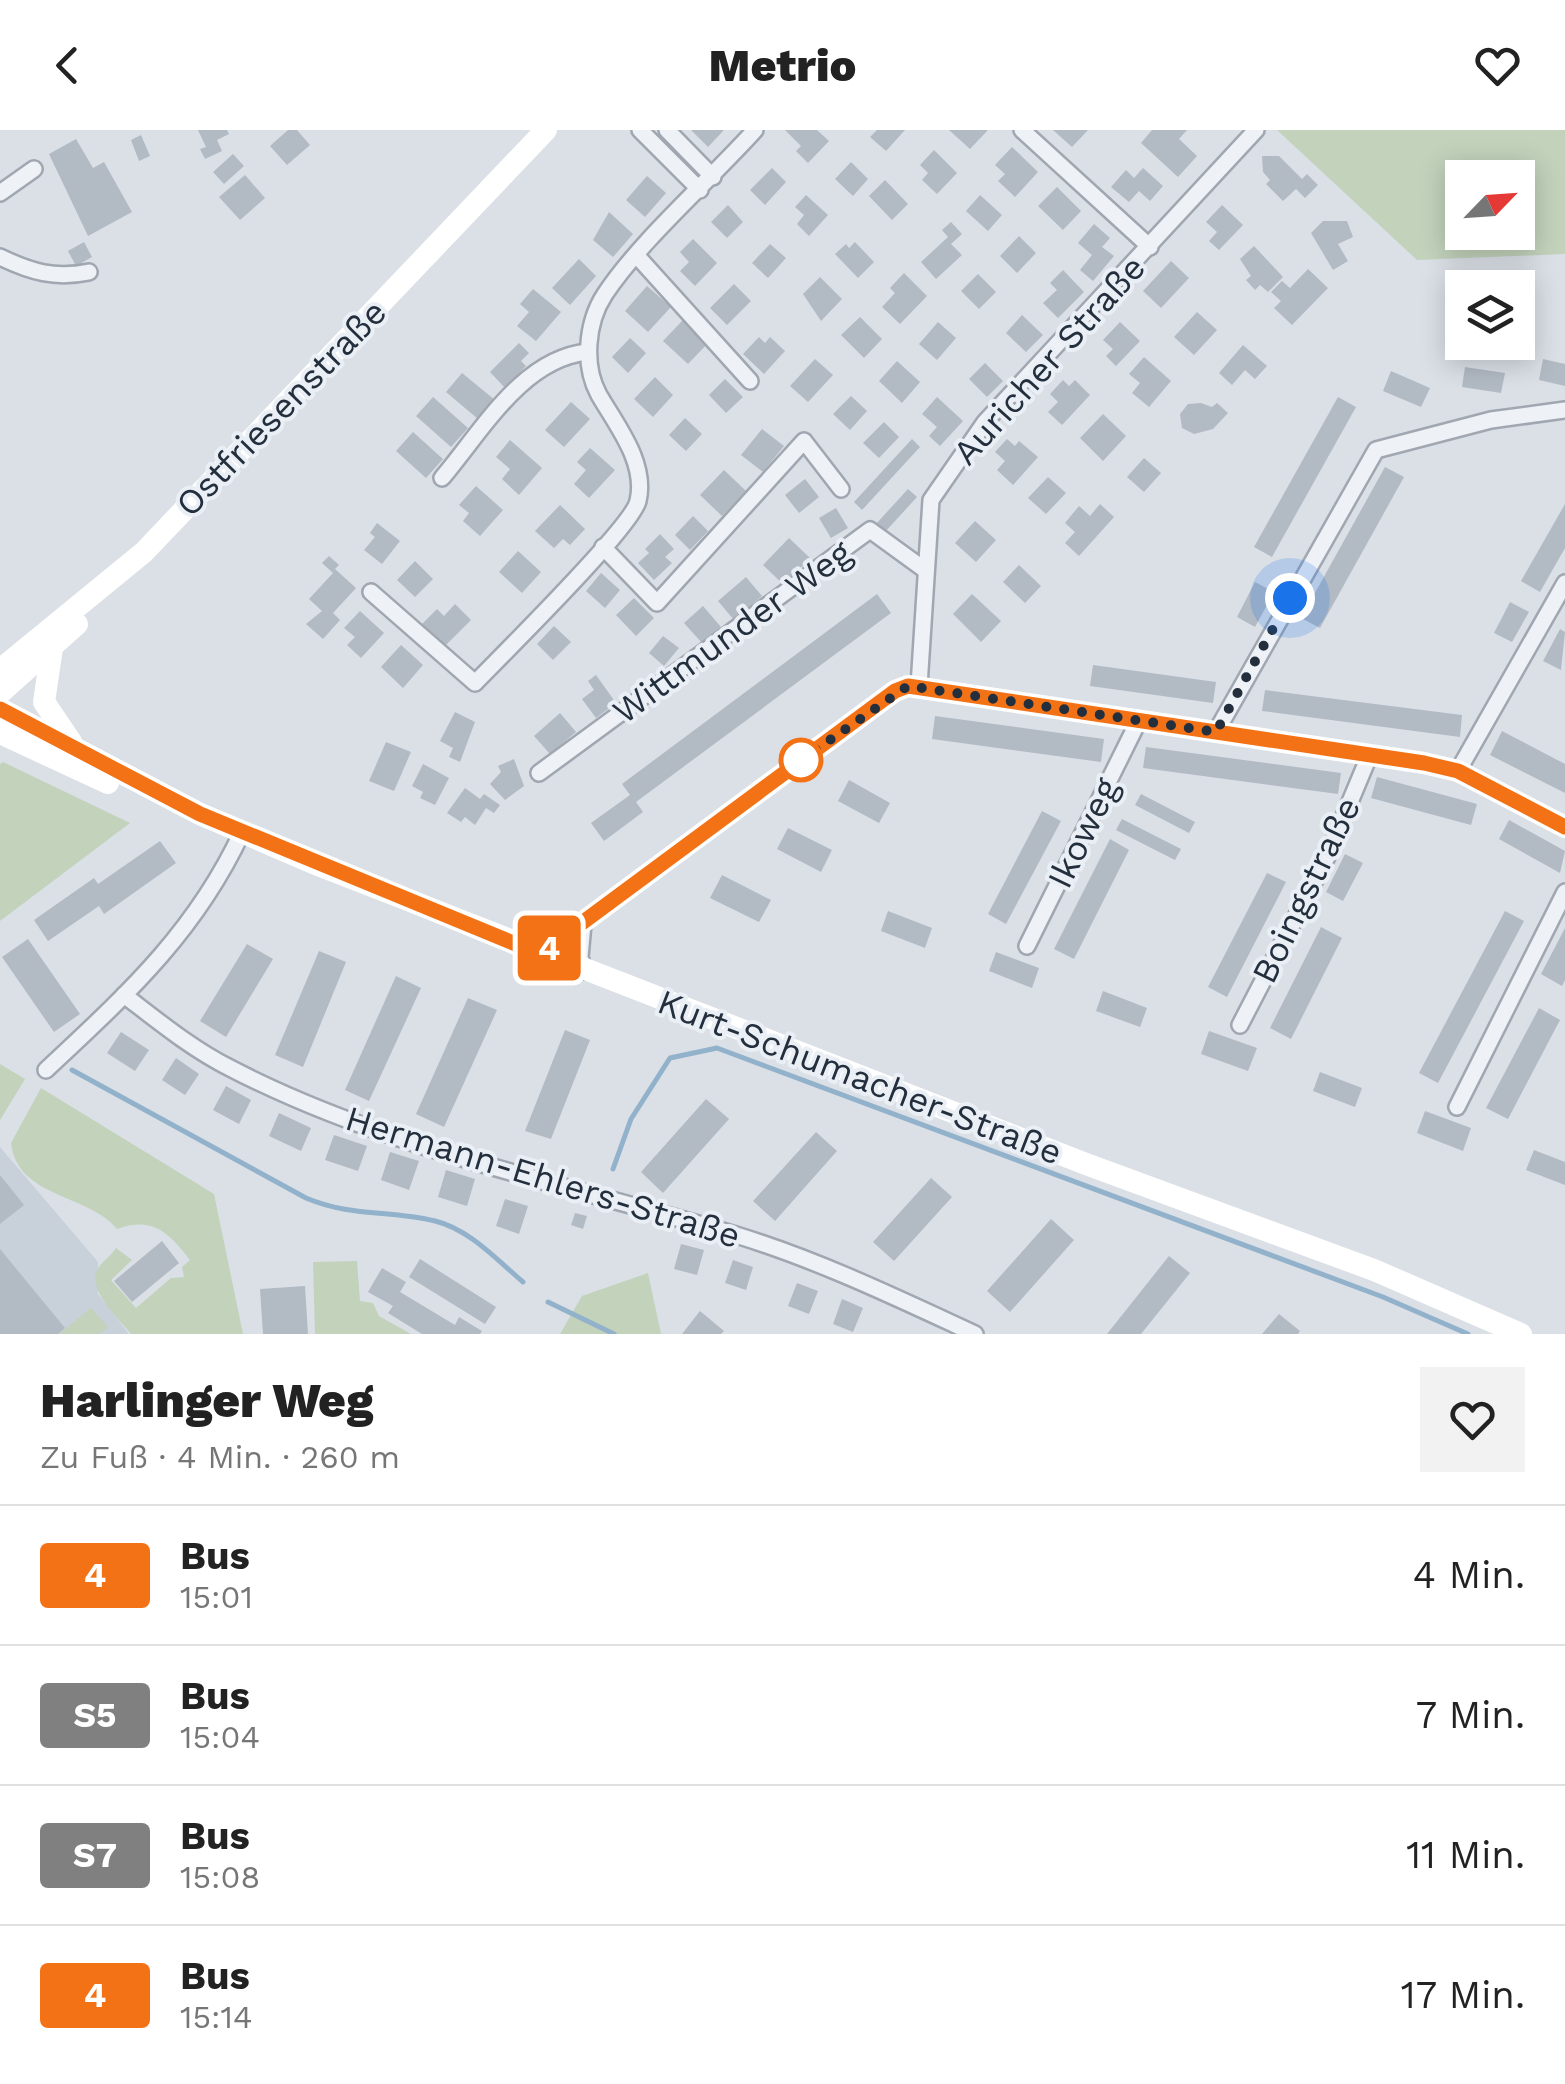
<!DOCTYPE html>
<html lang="de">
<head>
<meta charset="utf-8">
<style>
  :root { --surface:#fff; --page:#f2f2f2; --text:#222; --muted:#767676; --line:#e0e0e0 }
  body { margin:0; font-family:"Work Sans",sans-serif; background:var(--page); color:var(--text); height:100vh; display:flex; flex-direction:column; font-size:38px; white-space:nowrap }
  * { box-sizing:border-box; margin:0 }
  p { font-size:32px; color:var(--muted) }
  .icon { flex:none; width:55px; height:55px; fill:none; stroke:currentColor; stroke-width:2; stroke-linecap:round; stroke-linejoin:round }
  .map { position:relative; height:1204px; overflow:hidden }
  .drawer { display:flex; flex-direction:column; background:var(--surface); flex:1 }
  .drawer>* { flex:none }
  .badge { padding:0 20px; border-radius:8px; font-size:35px; line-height:65px }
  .needle { width:65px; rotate:65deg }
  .controls { position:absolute; left:1445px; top:30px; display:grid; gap:20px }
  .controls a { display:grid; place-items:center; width:90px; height:90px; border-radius:0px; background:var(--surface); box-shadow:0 5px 25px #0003; font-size:50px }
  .you { position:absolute; width:50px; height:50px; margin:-25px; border:8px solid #fff; border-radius:50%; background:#1a73e8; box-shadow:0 0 0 15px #1a73e833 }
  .map>.badge { position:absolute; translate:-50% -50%; box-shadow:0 0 0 5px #fff }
  .round { display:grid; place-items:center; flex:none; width:105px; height:105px; border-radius:0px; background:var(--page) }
  .summary { display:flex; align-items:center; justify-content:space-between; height:170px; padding:0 40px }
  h1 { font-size:48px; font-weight:800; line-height:75px }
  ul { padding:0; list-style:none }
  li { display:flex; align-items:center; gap:30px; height:140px; padding:0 40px; border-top:2px solid var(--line) }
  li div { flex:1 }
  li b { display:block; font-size:38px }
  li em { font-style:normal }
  li .badge { min-width:110px; font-weight:700; text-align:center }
  header { display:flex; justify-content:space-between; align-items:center; height:130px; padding:0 40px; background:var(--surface); font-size:45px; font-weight:800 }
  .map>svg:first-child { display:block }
  .built { fill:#c8d0d9 }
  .green { fill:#c2d2bb; fill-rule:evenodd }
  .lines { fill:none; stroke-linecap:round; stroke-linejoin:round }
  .stream { stroke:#92b2cb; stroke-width:5 }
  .building { fill:#b2bac4 }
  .street-casing { stroke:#a0a7b1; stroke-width:20 }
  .street { stroke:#eef1f5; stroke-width:15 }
  .secondary { stroke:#fff; stroke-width:22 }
  .line-casing { stroke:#fff; stroke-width:22 }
  .line { stroke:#f47216; stroke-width:15 }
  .walk { stroke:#242f3e; stroke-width:10; stroke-dasharray:0 18 }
  .stop-dot { fill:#fff; stroke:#f47216; stroke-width:5 }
  .labels { text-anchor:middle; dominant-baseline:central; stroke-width:8; stroke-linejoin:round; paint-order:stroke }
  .street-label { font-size:35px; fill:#242f3e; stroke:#eaeff5 }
</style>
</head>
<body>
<header><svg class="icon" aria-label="back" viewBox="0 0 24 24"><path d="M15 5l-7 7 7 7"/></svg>Metrio<svg class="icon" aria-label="heart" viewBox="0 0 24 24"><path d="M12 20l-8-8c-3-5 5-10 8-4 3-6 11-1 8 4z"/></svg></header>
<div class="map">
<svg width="1565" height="1204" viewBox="0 0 1565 1204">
  <rect width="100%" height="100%" fill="#dbe0e7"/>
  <polygon class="built" points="0,1017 98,1132 98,1164 129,1204 0,1204"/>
  <g class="green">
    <path d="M1277,0h288v124l-148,6zM1462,48h56v54h-56z"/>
    <polygon points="3,632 130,693 0,791 0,634"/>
    <polygon points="0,934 25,949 0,990"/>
    <path d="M41,958l173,106 29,140h-112c-12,-15 -47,-46 -32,-67 5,-7 12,-11 17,-19l16,12 -21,20 25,28 35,-30 13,-1 -2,-10 8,-7c-21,-27 -37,-44 -73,-31 -28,-35 -100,-31 -106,-86z"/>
    <polygon points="357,1131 360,1171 373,1173 379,1186 411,1204 315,1204 313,1132"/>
    <polygon points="648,1143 661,1204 560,1204 582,1166"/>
    <polygon points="91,1178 108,1197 100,1204 59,1204"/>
  </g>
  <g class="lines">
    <g class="stream">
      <path d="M72,940l234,128c45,19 83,12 129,23 34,8 62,39 88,61"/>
      <polyline points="613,1039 631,989 670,928 717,918 1383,1167 1468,1204"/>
      <polyline points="548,1172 614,1204"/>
    </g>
  </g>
  <g class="building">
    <polygon points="198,0 227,0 229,4 217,10 222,21 205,29 200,19 206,17"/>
    <polygon points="288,0 297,0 310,15 287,35 270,16"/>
    <polygon points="691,0 724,0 708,17"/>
    <polygon points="785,0 817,0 829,11 808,33 796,21 801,16"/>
    <polygon points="877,0 905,0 886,21 870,7"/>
    <polygon points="949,0 988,0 970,19"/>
    <polygon points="1053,0 1088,0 1072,17"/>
    <polygon points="1152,0 1187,0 1179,9 1197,26 1178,47 1141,13"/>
    <polygon points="141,5 150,26 139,31 131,10"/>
    <polygon points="76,9 93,38 104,32 132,82 88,106 49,24"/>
    <polygon points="1012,17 1038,42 1015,67 998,51 1005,44 995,35"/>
    <polygon points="934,20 957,43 937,64 922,50 928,43 920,35"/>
    <polygon points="233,24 244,36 224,54 213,42"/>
    <polygon points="1262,26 1279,26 1302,49 1307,44 1318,55 1305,68 1296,59 1283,71 1266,54 1270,50 1263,42"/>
    <polygon points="851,32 868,49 853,66 835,49"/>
    <polygon points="772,38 786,52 765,75 750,60"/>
    <polygon points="1143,38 1163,56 1150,71 1139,61 1129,72 1111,57 1126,40 1134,48"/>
    <polygon points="245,45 265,68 240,90 219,67"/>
    <polygon points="647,46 666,63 645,87 626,70"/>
    <polygon points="885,50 908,74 892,90 869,66"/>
    <polygon points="1057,57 1081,81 1063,100 1038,76"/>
    <polygon points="806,65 828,85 809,106 797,94 804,85 795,77"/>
    <polygon points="980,65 1002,85 988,101 966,81"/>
    <polygon points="728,75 743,92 727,108 711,92"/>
    <polygon points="1222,75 1243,95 1219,120 1209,111 1217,102 1206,92"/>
    <polygon points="609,82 633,104 613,127 593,110"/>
    <polygon points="1323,91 1347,91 1353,107 1338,114 1348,131 1333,140 1311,103"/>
    <polygon points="951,92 962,104 951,114 962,125 936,149 921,132 948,107 942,100"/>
    <polygon points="1094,94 1110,108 1102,117 1114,126 1093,151 1080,140 1092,125 1078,113"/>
    <polygon points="1019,106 1036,123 1017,143 1000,126"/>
    <polygon points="693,109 717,133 695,156 680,141 689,132 680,122"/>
    <polygon points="84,112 92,127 76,136 68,121"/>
    <polygon points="855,112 874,132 858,148 835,124 846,114 849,118"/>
    <polygon points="770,114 786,128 768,148 752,133"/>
    <polygon points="1254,116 1283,147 1268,162 1260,155 1255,160 1246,150 1251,146 1240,129"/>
    <polygon points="579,129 596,146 570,175 552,158"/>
    <polygon points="1171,131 1189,148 1161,178 1143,161"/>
    <polygon points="1308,139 1328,158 1292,195 1274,178 1281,171 1271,162 1282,151 1290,158"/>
    <polygon points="1063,140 1084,162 1058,188 1043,173 1057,160 1050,153"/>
    <polygon points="904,143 927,166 900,194 882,177 895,163 890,158"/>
    <polygon points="978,144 996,162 979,179 961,161"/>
    <polygon points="820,147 842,169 821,191 803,164"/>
    <polygon points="734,154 751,171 727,195 710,178"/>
    <polygon points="647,156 671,177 648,202 625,181"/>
    <polygon points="533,159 561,182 536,211 517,196 529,182 520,174"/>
    <polygon points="1197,182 1217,200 1194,225 1174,207"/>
    <polygon points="1022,185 1043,205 1026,222 1006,203"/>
    <polygon points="860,187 882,209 864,228 841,205"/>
    <polygon points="683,190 708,213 688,234 663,211"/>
    <polygon points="938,192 956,208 937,230 919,214"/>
    <polygon points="1120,192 1140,211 1116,236 1106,226 1113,219 1103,210"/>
    <polygon points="759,207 765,213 770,207 785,221 764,244 743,224"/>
    <polygon points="630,208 646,223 628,243 612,227"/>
    <polygon points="519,213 529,223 521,231 526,236 505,258 490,242"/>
    <polygon points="1243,215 1267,236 1255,249 1245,240 1232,255 1219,243"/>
    <polygon points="1144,227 1171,251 1149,277 1132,263 1140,253 1129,244"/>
    <polygon points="815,229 833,245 808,272 790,256"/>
    <polygon points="1543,229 1565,234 1565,256 1539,250"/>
    <polygon points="897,231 920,252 902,273 879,251"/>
    <polygon points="985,233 1003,251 987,267 969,249"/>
    <polygon points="1465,237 1505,243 1501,263 1462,257"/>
    <polygon points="1391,241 1430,258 1421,277 1383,261"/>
    <polygon points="462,243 495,270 478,289 446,262"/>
    <polygon points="655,247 673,265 653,287 634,269"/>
    <polygon points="725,249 743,267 726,283 709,265"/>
    <polygon points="1063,250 1069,256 1075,250 1090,265 1062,295 1048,282 1058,272 1050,264"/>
    <polygon points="851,266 867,281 850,300 833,284"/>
    <polygon points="433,267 468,298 451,317 416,286"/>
    <polygon points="937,267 963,291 940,316 929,306 937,297 922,284"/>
    <polygon points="1338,267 1356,277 1272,427 1254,417"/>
    <polygon points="571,272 590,289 564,317 545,300"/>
    <polygon points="1201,273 1212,277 1217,273 1228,283 1213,299 1194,304 1182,298 1180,284 1188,274"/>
    <polygon points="1103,284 1126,306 1103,331 1080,308"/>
    <polygon points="685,288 702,304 686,321 669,305"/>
    <polygon points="884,292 899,307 879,328 863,313"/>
    <polygon points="762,299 784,316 763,342 741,325"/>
    <polygon points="413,302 443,329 426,348 396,321"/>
    <polygon points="912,309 920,317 862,380 854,372"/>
    <polygon points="1007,309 1015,316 1019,311 1038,327 1013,355 997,340 1005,331 995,322"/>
    <polygon points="510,310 542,338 519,365 502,349 510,339 496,327"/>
    <polygon points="590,318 615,340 589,368 574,354 586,340 577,332"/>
    <polygon points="1144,328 1161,343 1144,362 1127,347"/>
    <polygon points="1385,337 1404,347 1320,498 1301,488"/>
    <polygon points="724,340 746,361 722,386 700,365"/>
    <polygon points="1048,347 1066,363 1046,384 1028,368"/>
    <polygon points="805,349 819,367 799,383 785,365"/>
    <polygon points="476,356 503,380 480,406 463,391 469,383 459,375"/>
    <polygon points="908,359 917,367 885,402 876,394"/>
    <polygon points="1100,374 1114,387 1079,426 1065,413 1075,402 1065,393 1079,376 1090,386"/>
    <polygon points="1565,374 1565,418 1540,462 1521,451"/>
    <polygon points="560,375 585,399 570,415 563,409 554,418 535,401"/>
    <polygon points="836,378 848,398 831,408 819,388"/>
    <polygon points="693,386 708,401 690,420 675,405"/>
    <polygon points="975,391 996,410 976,432 955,413"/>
    <polygon points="377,393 400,411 382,434 364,420 375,407 370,403"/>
    <polygon points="660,404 674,419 665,427 672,433 654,450 638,433 649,423 645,419"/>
    <polygon points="789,408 810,428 784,455 763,435"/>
    <polygon points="518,421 541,442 522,463 499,442"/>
    <polygon points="329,426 339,435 335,439 356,458 333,483 340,490 323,509 306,494 322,481 309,469 333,443 322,433"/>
    <polygon points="415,431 433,449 415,467 397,450"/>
    <polygon points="1019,435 1041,456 1025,473 1003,452"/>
    <polygon points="601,443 620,460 605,478 586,461"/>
    <polygon points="746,447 762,466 734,490 718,471"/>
    <polygon points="1255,452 1274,462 1255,497 1237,487"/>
    <polygon points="877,464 891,483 636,672 643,682 604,711 591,693 630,665 622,654"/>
    <polygon points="972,464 1001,491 981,512 953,484"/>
    <polygon points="634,468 654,488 636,506 616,485"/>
    <polygon points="1510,472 1529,482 1512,512 1494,503"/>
    <polygon points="455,474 471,490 445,516 422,494 437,479 444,486"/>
    <polygon points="703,476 721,497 702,513 684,493"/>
    <polygon points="360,481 384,503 361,528 347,515 355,507 344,498"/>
    <polygon points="554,496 571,512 553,530 537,514"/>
    <polygon points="1560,499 1565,502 1561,540 1543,531"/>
    <polygon points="663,506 679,518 664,536 649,523"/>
    <polygon points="401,515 423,535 403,558 381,537"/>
    <polygon points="1093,535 1216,552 1213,573 1090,556"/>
    <polygon points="596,545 616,573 596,588 582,569 594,560 588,551"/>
    <polygon points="1265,560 1462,585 1460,607 1262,581"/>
    <polygon points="455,582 475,592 460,632 449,627 453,618 440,611"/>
    <polygon points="560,583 576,602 550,624 534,606"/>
    <polygon points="935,586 1104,609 1101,632 932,609"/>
    <polygon points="1502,601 1565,634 1565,663 1490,625"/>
    <polygon points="386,612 411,622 394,661 369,651"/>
    <polygon points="1146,617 1341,643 1338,664 1143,638"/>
    <polygon points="514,629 524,656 505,670 490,654 501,642 498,636"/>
    <polygon points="423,634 449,648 435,675 420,668 423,662 412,656"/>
    <polygon points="1377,647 1477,674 1471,695 1371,668"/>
    <polygon points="849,650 890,673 879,693 838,671"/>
    <polygon points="465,658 480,669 484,664 500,675 494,683 486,678 475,695 465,687 461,692 447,683"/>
    <polygon points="1141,664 1195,692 1189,703 1135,675"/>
    <polygon points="1042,681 1061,691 1006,794 988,784"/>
    <polygon points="1122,689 1181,719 1175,730 1116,700"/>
    <polygon points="1509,690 1565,721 1560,743 1499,709"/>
    <polygon points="788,698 832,720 821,742 777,719"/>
    <polygon points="1110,709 1129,720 1074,829 1054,819"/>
    <polygon points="160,711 176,733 104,784 99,776 48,811 34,790 94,748 98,754"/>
    <polygon points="1345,724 1363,733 1343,771 1326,762"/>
    <polygon points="1267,743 1286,752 1227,867 1208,857"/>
    <polygon points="722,745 771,770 759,792 710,768"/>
    <polygon points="888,781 932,798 925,818 881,801"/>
    <polygon points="1505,781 1524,791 1438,953 1419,943"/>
    <polygon points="1321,797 1342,808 1291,909 1270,898"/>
    <polygon points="1565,798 1565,850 1562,856 1541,844"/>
    <polygon points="28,809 80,884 54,902 2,827"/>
    <polygon points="247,814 273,829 226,907 200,891"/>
    <polygon points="319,821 346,832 303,937 275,925"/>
    <polygon points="996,822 1039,838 1032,858 989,841"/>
    <polygon points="396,846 421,858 369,971 345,960"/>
    <polygon points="1103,861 1147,878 1140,897 1096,881"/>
    <polygon points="468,868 497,880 444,997 416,984"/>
    <polygon points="1539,878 1560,890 1508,989 1486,978"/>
    <polygon points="565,900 590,910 551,1009 525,1001"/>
    <polygon points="1209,901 1257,918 1248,941 1201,924"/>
    <polygon points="121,902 149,920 135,941 107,923"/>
    <polygon points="176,928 199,944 185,965 162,950"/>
    <polygon points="1320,942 1362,958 1355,977 1313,961"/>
    <polygon points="226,956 251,970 239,994 213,980"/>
    <polygon points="706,969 729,989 663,1063 641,1042"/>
    <polygon points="1425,981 1471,998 1463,1021 1417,1003"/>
    <polygon points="279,983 311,998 301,1021 269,1006"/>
    <polygon points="816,1002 837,1021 775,1091 753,1071"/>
    <polygon points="334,1005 367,1016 358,1041 325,1030"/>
    <polygon points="1534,1020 1565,1032 1565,1055 1526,1040"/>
    <polygon points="390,1022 419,1031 409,1060 381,1050"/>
    <polygon points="446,1040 475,1049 467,1076 438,1067"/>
    <polygon points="0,1045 24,1075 0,1094"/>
    <polygon points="931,1048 952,1067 894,1131 873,1112"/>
    <polygon points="505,1069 528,1076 519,1104 496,1096"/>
    <polygon points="575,1083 587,1086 583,1099 571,1095"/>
    <polygon points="1051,1089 1074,1110 1010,1182 987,1161"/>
    <polygon points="162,1111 179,1133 132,1172 114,1151"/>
    <polygon points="681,1114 704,1120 697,1145 674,1139"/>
    <polygon points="0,1119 65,1198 58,1204 0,1204"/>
    <polygon points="1169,1126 1190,1143 1141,1204 1107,1204"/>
    <polygon points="420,1129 496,1177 485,1194 409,1147"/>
    <polygon points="733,1130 753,1137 746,1160 725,1153"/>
    <polygon points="382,1138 406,1152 400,1162 455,1195 459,1187 482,1201 480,1204 422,1204 388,1183 393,1176 368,1162"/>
    <polygon points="797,1153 818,1161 809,1184 788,1176"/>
    <polygon points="305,1156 308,1204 263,1204 260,1159"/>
    <polygon points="842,1169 863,1178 853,1202 833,1194"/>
    <polygon points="700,1181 724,1201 721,1204 682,1204"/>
    <polygon points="1279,1184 1300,1201 1298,1204 1262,1204"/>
  </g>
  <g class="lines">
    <g class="street-casing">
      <g id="street">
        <polyline points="640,0 700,60"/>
        <polyline points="667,0 713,47"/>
        <polyline points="1022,0 1150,117"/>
        <polyline points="0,63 34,39"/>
        <path d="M0,127c31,15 55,22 89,15"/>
        <polyline points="638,127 750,251"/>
        <path d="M442,348c40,-47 80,-119 145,-126"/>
        <polyline points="603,417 657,473 804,311 841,359"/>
        <path d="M371,462l104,91c28,-29 157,-156 163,-182 9,-38 -21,-75 -39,-106 -16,-29 -13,-72 6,-101 36,-54 105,-114 150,-164"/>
        <polyline points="919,556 931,370 985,292 1256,0"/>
        <polyline points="1216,602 1376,320 1491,290 1565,280"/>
        <polyline points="1458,641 1565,453"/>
        <polyline points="539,643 870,400 925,440"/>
        <polyline points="583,794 580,827 584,841"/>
        <polyline points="1027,816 1139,590"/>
        <polyline points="539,824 895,561 908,556 1424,633 1458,641 1565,697"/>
        <path d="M124,865c34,26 68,54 106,73 158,82 337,116 506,167 82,25 161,63 239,99"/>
        <polyline points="1240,895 1327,727 1370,624"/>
        <path d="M46,940c80,-75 149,-137 196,-238"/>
        <polyline points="1457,977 1565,762"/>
      </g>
    </g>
    <use href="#street" class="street"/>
    <g class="secondary">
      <polyline points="52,518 44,572 71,612"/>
      <polyline points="0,540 144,422 546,0"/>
      <polyline points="0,563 77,494"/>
      <polyline points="0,579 200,684 313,733 1086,1034 1374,1140 1521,1204"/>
      <polyline points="0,603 108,653"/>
    </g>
  </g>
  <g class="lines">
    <g class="line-casing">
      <polyline id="line" points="0,579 200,684 540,824 895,561 908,556 1424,633 1458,641 1565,697"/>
    </g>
    <use href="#line" class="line"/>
    <polyline class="walk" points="801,630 908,556 1216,602 1290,468"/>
  </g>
  <circle class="stop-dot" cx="801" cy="630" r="20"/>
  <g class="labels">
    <g class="street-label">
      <text transform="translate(1049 230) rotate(-48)">Auricher Straße</text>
      <text transform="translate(281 278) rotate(-46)">Ostfriesenstraße</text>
      <text transform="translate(732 502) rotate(-36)">Wittmunder Weg</text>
      <text transform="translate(1083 703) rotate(-64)">Ikoweg</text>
      <text transform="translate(1306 760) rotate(-64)">Boingstraße</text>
      <text transform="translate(860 947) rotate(21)">Kurt-Schumacher-Straße</text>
      <text transform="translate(543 1047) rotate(17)">Hermann-Ehlers-Straße</text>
    </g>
  </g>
</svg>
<div class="controls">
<a><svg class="needle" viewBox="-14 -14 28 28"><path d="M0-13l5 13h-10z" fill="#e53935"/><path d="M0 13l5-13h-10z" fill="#767676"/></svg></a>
<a><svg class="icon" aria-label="layers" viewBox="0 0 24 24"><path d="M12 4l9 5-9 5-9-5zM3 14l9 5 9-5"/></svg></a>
</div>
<div class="you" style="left:1290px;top:468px"></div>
<b class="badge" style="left:549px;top:818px;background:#f47216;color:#fff">4</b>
</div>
<section class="drawer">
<div class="summary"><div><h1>Harlinger Weg</h1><p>Zu Fuß · 4 Min. · 260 m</p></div><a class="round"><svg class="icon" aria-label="heart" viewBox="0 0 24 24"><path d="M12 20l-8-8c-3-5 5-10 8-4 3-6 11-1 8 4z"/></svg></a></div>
<ul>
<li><span class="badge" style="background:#f47216;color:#fff">4</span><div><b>Bus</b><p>15:01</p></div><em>4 Min.</em></li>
<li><span class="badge" style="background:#808080;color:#fff">S5</span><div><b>Bus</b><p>15:04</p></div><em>7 Min.</em></li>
<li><span class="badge" style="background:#808080;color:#fff">S7</span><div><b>Bus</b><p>15:08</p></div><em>11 Min.</em></li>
<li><span class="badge" style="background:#f47216;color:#fff">4</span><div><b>Bus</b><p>15:14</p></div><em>17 Min.</em></li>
</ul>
</section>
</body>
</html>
